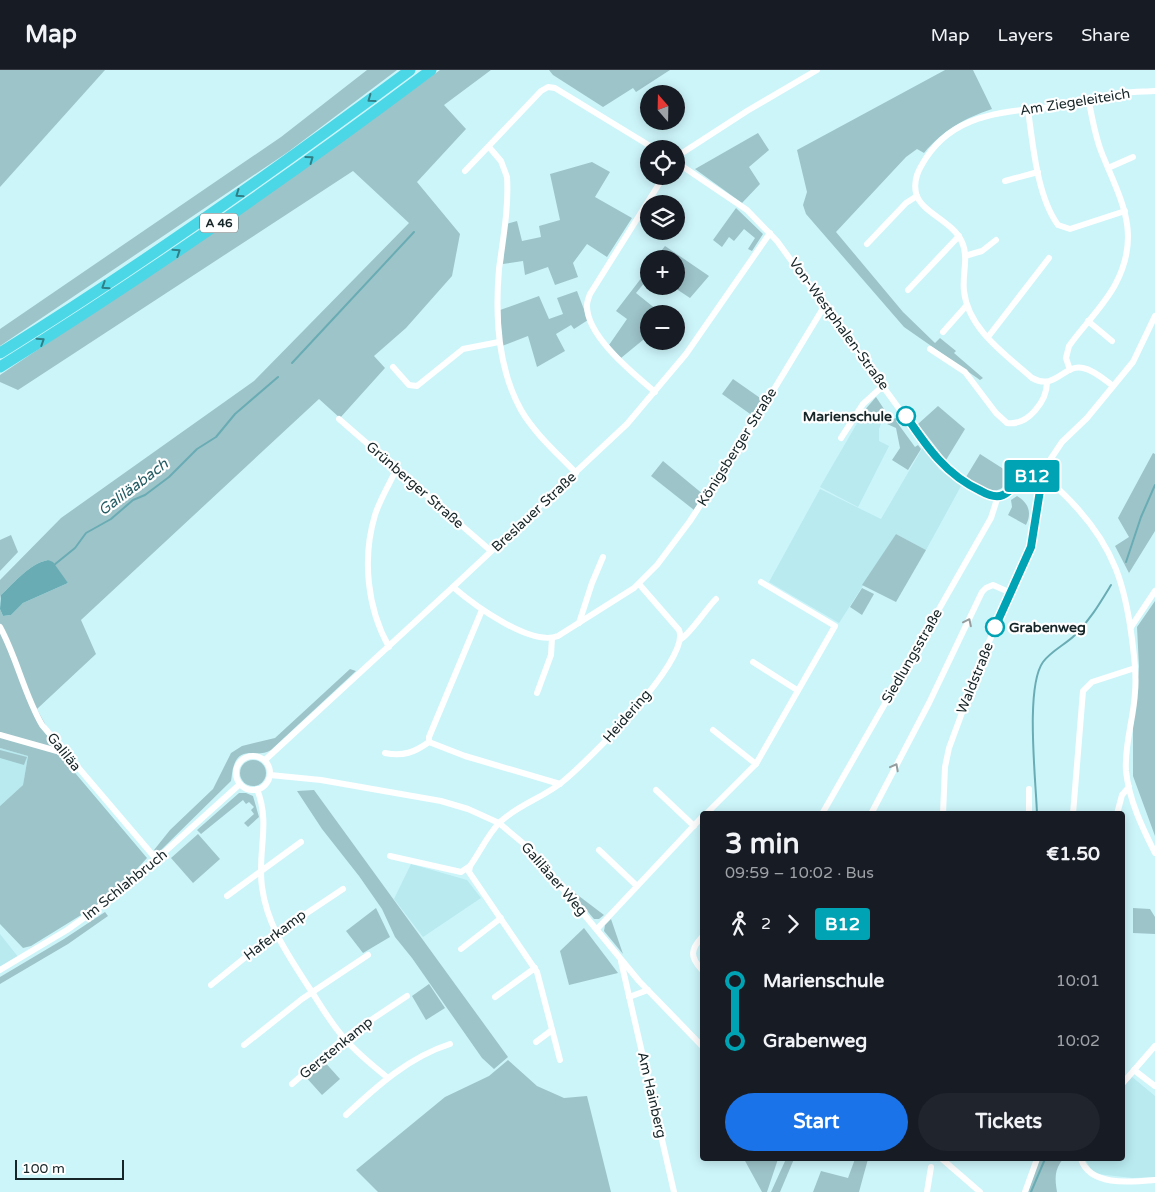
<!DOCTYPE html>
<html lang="en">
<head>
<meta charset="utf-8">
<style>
  :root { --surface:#171b24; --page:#20242c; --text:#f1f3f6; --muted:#9ea1a6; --line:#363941; --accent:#1a73e8 }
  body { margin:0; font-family:"Varela Round",sans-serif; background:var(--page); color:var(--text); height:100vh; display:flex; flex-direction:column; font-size:19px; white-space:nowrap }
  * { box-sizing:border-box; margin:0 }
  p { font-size:16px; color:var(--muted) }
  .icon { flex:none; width:28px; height:28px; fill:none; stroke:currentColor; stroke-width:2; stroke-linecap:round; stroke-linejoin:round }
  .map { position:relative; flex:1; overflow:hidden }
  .drawer { position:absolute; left:700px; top:741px; width:425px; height:350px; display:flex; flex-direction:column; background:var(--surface); border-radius:5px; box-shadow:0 2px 12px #0003 }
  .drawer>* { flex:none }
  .badge { padding:0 10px; border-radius:4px; font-size:18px; line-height:32px }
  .needle { width:32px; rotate:340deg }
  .fabs { position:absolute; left:640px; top:15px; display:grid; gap:10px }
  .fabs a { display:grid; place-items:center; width:45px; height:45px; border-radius:50%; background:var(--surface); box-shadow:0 2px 12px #0003; font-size:25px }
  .scale { position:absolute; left:15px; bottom:12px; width:109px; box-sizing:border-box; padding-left:5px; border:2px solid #162527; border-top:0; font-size:14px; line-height:18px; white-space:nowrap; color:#162527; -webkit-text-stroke:4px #fff; paint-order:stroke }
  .map>.badge { position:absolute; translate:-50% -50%; box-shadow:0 0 0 2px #fff }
  .legs { display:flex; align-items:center; gap:8px; height:55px; padding:0 25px; font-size:16px }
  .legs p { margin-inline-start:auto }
  .summary { display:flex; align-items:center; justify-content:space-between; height:85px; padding:0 25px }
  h1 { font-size:28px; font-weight:700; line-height:38px }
  .primary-button { display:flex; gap:10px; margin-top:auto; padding:10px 25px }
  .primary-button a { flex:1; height:58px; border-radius:30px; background:var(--accent); color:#fff; font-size:20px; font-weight:700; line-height:58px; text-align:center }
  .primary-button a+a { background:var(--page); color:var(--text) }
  ul { padding:0 25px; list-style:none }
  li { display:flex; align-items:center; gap:18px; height:60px; font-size:19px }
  li i { display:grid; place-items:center; width:8px; height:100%; margin:0 6px; background:currentColor }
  li i::after { content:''; width:12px; height:12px; margin:-6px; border:4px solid; border-radius:50%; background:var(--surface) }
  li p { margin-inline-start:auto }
  li:first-child i { background:linear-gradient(#0000 50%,currentColor 0) }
  li:last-child i { background:linear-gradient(currentColor 50%,#0000 0) }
  header { display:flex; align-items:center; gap:30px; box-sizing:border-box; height:70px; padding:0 25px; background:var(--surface); border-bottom:1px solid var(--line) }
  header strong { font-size:24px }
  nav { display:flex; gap:28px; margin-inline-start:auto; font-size:18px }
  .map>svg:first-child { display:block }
  .built { fill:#b8eaf0 }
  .green { fill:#9dc4c9 }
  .water { fill:#69acb4 }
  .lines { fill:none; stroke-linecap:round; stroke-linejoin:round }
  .stream { stroke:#69acb4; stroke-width:2 }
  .minor { stroke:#fff; stroke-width:6 }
  .motorway { stroke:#4bd7e6; stroke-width:11 }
  .oneway { stroke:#307e86 }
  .oneway2 { stroke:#969d9e }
  .line-1-casing { stroke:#fff; stroke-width:11 }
  .line-1 { stroke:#00a3b4; stroke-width:8 }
  .stop-1-dot { fill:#fff; stroke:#00a3b4; stroke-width:2.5 }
  .labels { text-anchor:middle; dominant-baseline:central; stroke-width:4.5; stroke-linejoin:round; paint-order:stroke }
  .shield { fill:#fff; stroke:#5c6668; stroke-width:1 }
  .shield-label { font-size:12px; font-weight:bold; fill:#162527 }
  .street-label { font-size:14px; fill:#162527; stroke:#fff }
  .stop-label { font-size:14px; font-weight:bold; fill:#162527; stroke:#fff; text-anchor:end }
  .water-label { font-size:15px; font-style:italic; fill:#245c63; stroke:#fff }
</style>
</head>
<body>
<header>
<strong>Map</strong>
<nav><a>Map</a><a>Layers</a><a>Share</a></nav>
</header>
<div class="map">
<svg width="1155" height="1122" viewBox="0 0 1155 1122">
  <rect width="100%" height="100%" fill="#ccf5fa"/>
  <g class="built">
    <polygon points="863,343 881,354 879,359 879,371 889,376 858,437 820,417"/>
    <polygon points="923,377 939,399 961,416 926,480 896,464 839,553 769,512 820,419 881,449"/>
    <polygon points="0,678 28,686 23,715 0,736"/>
    <polygon points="411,794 467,810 481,828 423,867 394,829"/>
    <polygon points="0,864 19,888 0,899"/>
    <polygon points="1131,1006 1155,1026 1155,1107 1133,1108 1097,1104 1092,1101 1085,1089 1122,1089 1123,1017"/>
  </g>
  <g class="green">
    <polygon points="0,0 105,0 0,117"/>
    <polygon points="367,0 397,0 288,82 0,276 0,259 281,67"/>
    <path d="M440,0h51l-47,35 22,24 -49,53 43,52 -8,42 -46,52 -32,28 11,12 -45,50 -21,-19 -238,221 15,34 -59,55 28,52 82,97 -35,38 -81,50 -8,2 -23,-24v-118l23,-21 5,-29 -28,-8v-139l3,7 8,-1 12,-12 45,-20 -20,-23c-19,4 -33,22 -47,35l-1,4v-19l61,-62 193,-137 155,-158 -56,-52 -335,219 -18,-8v-7l280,-189z"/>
    <polygon points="549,0 670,0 636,22 633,18 603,37 553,5"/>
    <path d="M945,0h28l19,39c-27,9 -49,21 -68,44l-7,-4 -11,8 -70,75 67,80 32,31 5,-5 16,13 -2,2 29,25 -3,2 -76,-53 -98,-113 -3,-9 4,-13 -10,-42z"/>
    <polygon points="758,63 769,80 749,97 760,114 742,133 695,99"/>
    <polygon points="592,92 610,102 595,127 632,148 607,187 587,174 573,193 578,207 555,215 548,197 525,205 523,191 503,194 506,154 517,151 522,171 541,167 539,156 560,150 550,104"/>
    <polygon points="736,138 763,164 752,181 748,179 755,168 744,159 734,171 729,167 722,177 713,170"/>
    <polygon points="665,176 709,206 690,228 672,216 676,216 676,189 655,189"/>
    <polygon points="649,198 649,207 636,223 662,244 649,244 649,265 621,288 609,275 627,249 616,241"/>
    <polygon points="577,221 588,250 574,259 571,255 556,264 565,281 537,297 528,266 502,276 500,240 539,226 549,249 563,244 557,228"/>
    <polygon points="733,309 763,330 753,346 722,324"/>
    <polygon points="876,327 884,339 875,350 863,342"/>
    <polygon points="938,336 965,359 946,390 918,354"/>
    <polygon points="898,346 899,348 896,351 915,377 918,375 921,379 908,400 892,390 900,378 896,358 887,354"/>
    <polygon points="1153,383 1155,384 1155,461 1129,503 1115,476 1129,467 1118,448"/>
    <path d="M980,384l33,21 14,-6v3c-31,6 -13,31 -58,10l1,-3 -4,-2z"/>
    <polygon points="663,391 704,425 694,440 651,406"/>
    <path d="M1017,426c12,7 15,17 9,29l-18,-10 4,-8 -1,-7z"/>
    <polygon points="896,464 926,480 896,532 862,515"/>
    <polygon points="11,465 18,482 0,501 0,470"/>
    <polygon points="862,518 874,524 862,545 850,537"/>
    <polygon points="1155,531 1155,766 1133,706 1133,656 1139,597 1137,557"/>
    <path d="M350,599l6,2 -85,79c-13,9 -30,-5 -37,15 -2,5 -2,11 -3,16l-73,72 -4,-3 16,-20 43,-41 18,-36 11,-7 33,-8z"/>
    <polygon points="0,680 27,687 24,695 0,688"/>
    <circle cx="253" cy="703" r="13"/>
    <polygon points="314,720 508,987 494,999 482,988 412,888 395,867 382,839 359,806 322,759 297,721"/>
    <polygon points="239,723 246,723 253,726 259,747 248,757 244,753 254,744 251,740 254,737 249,732 246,734 243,730 201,764 197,760"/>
    <polygon points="198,764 220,789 193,813 171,788"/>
    <polygon points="567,817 604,845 599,849 594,849"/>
    <polygon points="376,838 390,867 363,883 346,861"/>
    <polygon points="1133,838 1150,839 1155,847 1155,864 1133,863"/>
    <polygon points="105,842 108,846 68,874 0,914 0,907 64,869"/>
    <polygon points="611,849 623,884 604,861 605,855"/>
    <polygon points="584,858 618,903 569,915 560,881"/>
    <polygon points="429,914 445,938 426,950 412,926"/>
    <polygon points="322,989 340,1009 322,1025 304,1005"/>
    <polygon points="508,990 537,1016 564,1028 587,1026 611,1122 378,1122 356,1100 445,1027 489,1006"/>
    <polygon points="744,1089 778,1089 767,1122 762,1122"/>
    <polygon points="786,1089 794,1089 780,1122 771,1122"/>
    <polygon points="855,1089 868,1089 859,1122 813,1122 821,1101 848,1108"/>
    <path d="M1039,1089h24c-9,11 -8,20 -6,33h-29z"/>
  </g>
  <path class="water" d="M48,490l5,2 15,21 -45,20 -12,12 -8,1 -3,-7 1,-14c14,-13 28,-31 47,-35z"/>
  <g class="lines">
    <g class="stream">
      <polyline points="292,293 414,162"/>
      <polyline points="1126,492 1141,447 1155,415"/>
      <polyline points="54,495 75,478 86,463 111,449 133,430 145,425 169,407 197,379 216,367 235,344 278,307"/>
      <path d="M1037,744c-1,-33 -12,-127 6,-152 8,-11 23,-18 32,-27 15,-15 25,-32 36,-50"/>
      <polyline points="1031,1122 1045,1089"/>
    </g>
    <g class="minor">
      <path d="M1028,40c5,35 9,86 30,115l12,4 55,-18"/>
      <path d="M489,77l12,14 6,16c2,30 -4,62 -8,92 -4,47 -2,98 22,141 14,24 36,43 55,63"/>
      <polyline points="676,87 747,41 817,0"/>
      <path d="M676,92l71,48 30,31 153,210c16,21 40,42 68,45 15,-3 16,-21 34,-20 17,1 34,20 45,32 37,41 48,77 55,131 2,17 5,35 3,53 -1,26 -11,53 -9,79 3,29 16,56 29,82"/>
      <polyline points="1108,98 1133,87"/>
      <polyline points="465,101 541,21 548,17 555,18 655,79"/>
      <polyline points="1005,111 1038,102"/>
      <polyline points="867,174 906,133 917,126"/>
      <polyline points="965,186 982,181 996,170"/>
      <polyline points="908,220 959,166"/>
      <polyline points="1088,251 1112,271"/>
      <polyline points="943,262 967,235"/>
      <polyline points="988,267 1049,188"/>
      <path d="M930,279l35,23 31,41 11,10c21,3 40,-22 40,-41"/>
      <polyline points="393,297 409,315 417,316 463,279 499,272"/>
      <path d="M1070,300l-4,-12 3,-12c14,-20 34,-39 46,-61 28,-52 5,-86 -14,-134 -6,-16 -9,-33 -12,-49"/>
      <path d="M1113,316c-8,-6 -19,-16 -30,-18 -20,-4 -27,23 -51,10 -27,-24 -64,-49 -68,-87 -2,-17 5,-34 -2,-49 -9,-21 -42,-30 -46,-49 -3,-14 3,-24 10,-35 36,-55 102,-45 159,-55 6,-1 11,-5 17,-7 17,-4 36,-4 53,-5"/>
      <path d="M655,322c-21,-18 -69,-56 -68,-87 0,-3 2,-8 3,-11l74,-118"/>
      <polyline points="339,349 491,481"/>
      <polyline points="841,368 863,334 884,315"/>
      <path d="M453,517c21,18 78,60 105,49l76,-48 23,-23 33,-44 63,-97 72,-119"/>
      <polyline points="482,540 429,667 429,672 465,686 560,714"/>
      <polyline points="579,553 592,513 603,487"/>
      <path d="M0,557c17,31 24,67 42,98l115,135"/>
      <polyline points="1131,557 1155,521"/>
      <path d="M681,569c10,-6 25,-30 35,-40"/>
      <path d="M389,577c-22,-39 -27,-89 -14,-132 5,-16 14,-30 21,-45"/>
      <polyline points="753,592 797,620"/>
      <polyline points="537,623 551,585 552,568"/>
      <polyline points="713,660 756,694"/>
      <polyline points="0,665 64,683"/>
      <path d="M385,683c18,4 30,-1 44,-11"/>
      <circle cx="253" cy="703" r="17"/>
      <polyline points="265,690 453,517 627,354 686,284 770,163"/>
      <polyline points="270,705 321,710 441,731 468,739 499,753 530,779 639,911 702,976"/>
      <path d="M257,719c14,35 0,63 5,98 5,38 26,68 46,99 12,18 23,38 37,53 13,15 28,27 43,39"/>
      <polyline points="1029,719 1029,744"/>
      <polyline points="656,720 694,756"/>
      <polyline points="706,744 756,694 835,556 761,512"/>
      <polyline points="822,744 991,448 998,426"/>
      <polyline points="871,744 929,633 982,522 986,518 993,515 1011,523"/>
      <polyline points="943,744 945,697 949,678 984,583 1031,477 1038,427 1046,396 1062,372 1087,348 1133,292 1155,246"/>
      <polyline points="1073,744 1083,621 1092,612 1135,598"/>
      <polyline points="1117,744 1122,725 1129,717"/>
      <polyline points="599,780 637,816"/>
      <polyline points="390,786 461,802 470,796"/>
      <polyline points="227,826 301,772"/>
      <polyline points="597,859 702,747"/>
      <path d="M702,867c-12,13 -12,20 0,33"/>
      <polyline points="461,879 501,848"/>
      <polyline points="621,891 674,1122"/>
      <polyline points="0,900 67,860 119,823 240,714"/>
      <polyline points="211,915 268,869 343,819"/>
      <polyline points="495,927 535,898"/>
      <polyline points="629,927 648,920"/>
      <polyline points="536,972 552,960"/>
      <polyline points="244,975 302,929 368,885"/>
      <path d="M560,990l-23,-88 -68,-100 1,-6c10,-14 18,-32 30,-44 18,-17 42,-24 61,-39 24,-19 131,-124 118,-153l-40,-46"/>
      <polyline points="1134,1000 1155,1016"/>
      <polyline points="292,1014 344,968 407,926"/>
      <polyline points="1122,1014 1155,976"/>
      <path d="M346,1045c31,-29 63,-58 104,-71"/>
      <polyline points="942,1089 980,1122"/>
      <path d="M1081,1089c9,28 51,23 74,21"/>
      <polyline points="927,1122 931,1097"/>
      <polyline points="1025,1122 1037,1089"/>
    </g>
    <g class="motorway">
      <path d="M0,283c141,-87 277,-184 410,-283"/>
      <path d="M0,297c148,-92 291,-192 431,-297"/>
    </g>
  </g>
  <defs><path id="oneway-chevron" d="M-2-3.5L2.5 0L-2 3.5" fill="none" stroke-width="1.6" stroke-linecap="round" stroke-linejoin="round" transform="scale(1.25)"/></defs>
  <g class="oneway">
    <use href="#oneway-chevron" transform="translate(371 29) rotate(144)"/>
    <use href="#oneway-chevron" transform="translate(310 89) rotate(-36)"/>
    <use href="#oneway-chevron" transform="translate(239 124) rotate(145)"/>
    <use href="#oneway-chevron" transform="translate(177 182) rotate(-34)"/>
    <use href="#oneway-chevron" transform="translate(105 216) rotate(147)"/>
    <use href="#oneway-chevron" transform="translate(41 271) rotate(-33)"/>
  </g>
  <g class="oneway2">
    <use href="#oneway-chevron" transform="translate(968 552) rotate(-64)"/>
    <use href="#oneway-chevron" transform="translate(895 697) rotate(-62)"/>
  </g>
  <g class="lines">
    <g class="line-1-casing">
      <path id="line-1" d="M906,346c21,31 40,59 75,75 7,4 15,7 22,4 18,-8 6,-24 39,-17l-11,69 -36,80"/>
    </g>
    <use href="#line-1" class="line-1"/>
  </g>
  <g class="stop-1-dot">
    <circle cx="906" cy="346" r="9"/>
    <circle cx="995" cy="557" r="9"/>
  </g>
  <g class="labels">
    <rect class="shield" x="200" y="143.5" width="38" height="19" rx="4"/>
    <g class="shield-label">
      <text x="219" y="153">A 46</text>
    </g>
    <g class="street-label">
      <text transform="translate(1075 32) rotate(-9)">Am Ziegeleiteich</text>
      <text transform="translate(839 254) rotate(54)">Von-Westphalen-Straße</text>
      <text transform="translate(737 377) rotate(-58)">Königsberger Straße</text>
      <text transform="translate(415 415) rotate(41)">Grünberger Straße</text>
      <text transform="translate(534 442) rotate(-43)">Breslauer Straße</text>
      <text transform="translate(912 586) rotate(-60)">Siedlungsstraße</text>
      <text transform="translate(975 608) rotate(-68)">Waldstraße</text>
      <text transform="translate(627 646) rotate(-49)">Heidering</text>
      <text transform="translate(64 682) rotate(51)">Galiläa</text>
      <text transform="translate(554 809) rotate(49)">Galiläaer Weg</text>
      <text transform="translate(125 815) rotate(-39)">Im Schlahbruch</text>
      <text transform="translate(275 865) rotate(-37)">Haferkamp</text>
      <text transform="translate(336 978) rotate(-39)">Gerstenkamp</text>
      <text transform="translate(652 1025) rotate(77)">Am Hainberg</text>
    </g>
    <g class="stop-label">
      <text x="892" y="346">Marienschule</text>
      <text x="1009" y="557" text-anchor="start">Grabenweg</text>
    </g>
    <g class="water-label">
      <text transform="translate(133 417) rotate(-37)">Galiläabach</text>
    </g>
  </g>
</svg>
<div class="fabs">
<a><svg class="needle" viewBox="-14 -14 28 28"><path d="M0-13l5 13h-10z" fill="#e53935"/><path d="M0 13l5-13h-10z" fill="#9ea1a6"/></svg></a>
<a><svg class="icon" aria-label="locate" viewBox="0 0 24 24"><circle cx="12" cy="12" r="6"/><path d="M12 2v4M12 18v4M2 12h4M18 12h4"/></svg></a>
<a><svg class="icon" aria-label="layers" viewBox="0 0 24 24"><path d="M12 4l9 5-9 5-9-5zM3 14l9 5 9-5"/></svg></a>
<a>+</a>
<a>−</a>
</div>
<div class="scale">100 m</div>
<b class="badge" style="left:1032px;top:406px;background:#00a3b4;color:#fff">B12</b>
<section class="drawer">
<div class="summary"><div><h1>3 min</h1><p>09:59 – 10:02 · Bus</p></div><b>€1.50</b></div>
<div class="legs"><svg class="icon" aria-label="walk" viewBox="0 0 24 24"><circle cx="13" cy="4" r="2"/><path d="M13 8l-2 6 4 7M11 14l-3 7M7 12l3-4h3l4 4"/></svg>2<svg class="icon" aria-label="forward" viewBox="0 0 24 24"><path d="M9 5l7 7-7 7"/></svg><b class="badge" style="background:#00a3b4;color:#fff">B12</b></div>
<ul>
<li><i style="color:#00a3b4"></i><b>Marienschule</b><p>10:01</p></li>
<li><i style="color:#00a3b4"></i><b>Grabenweg</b><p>10:02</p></li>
</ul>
<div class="primary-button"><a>Start</a><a>Tickets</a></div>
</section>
</div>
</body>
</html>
